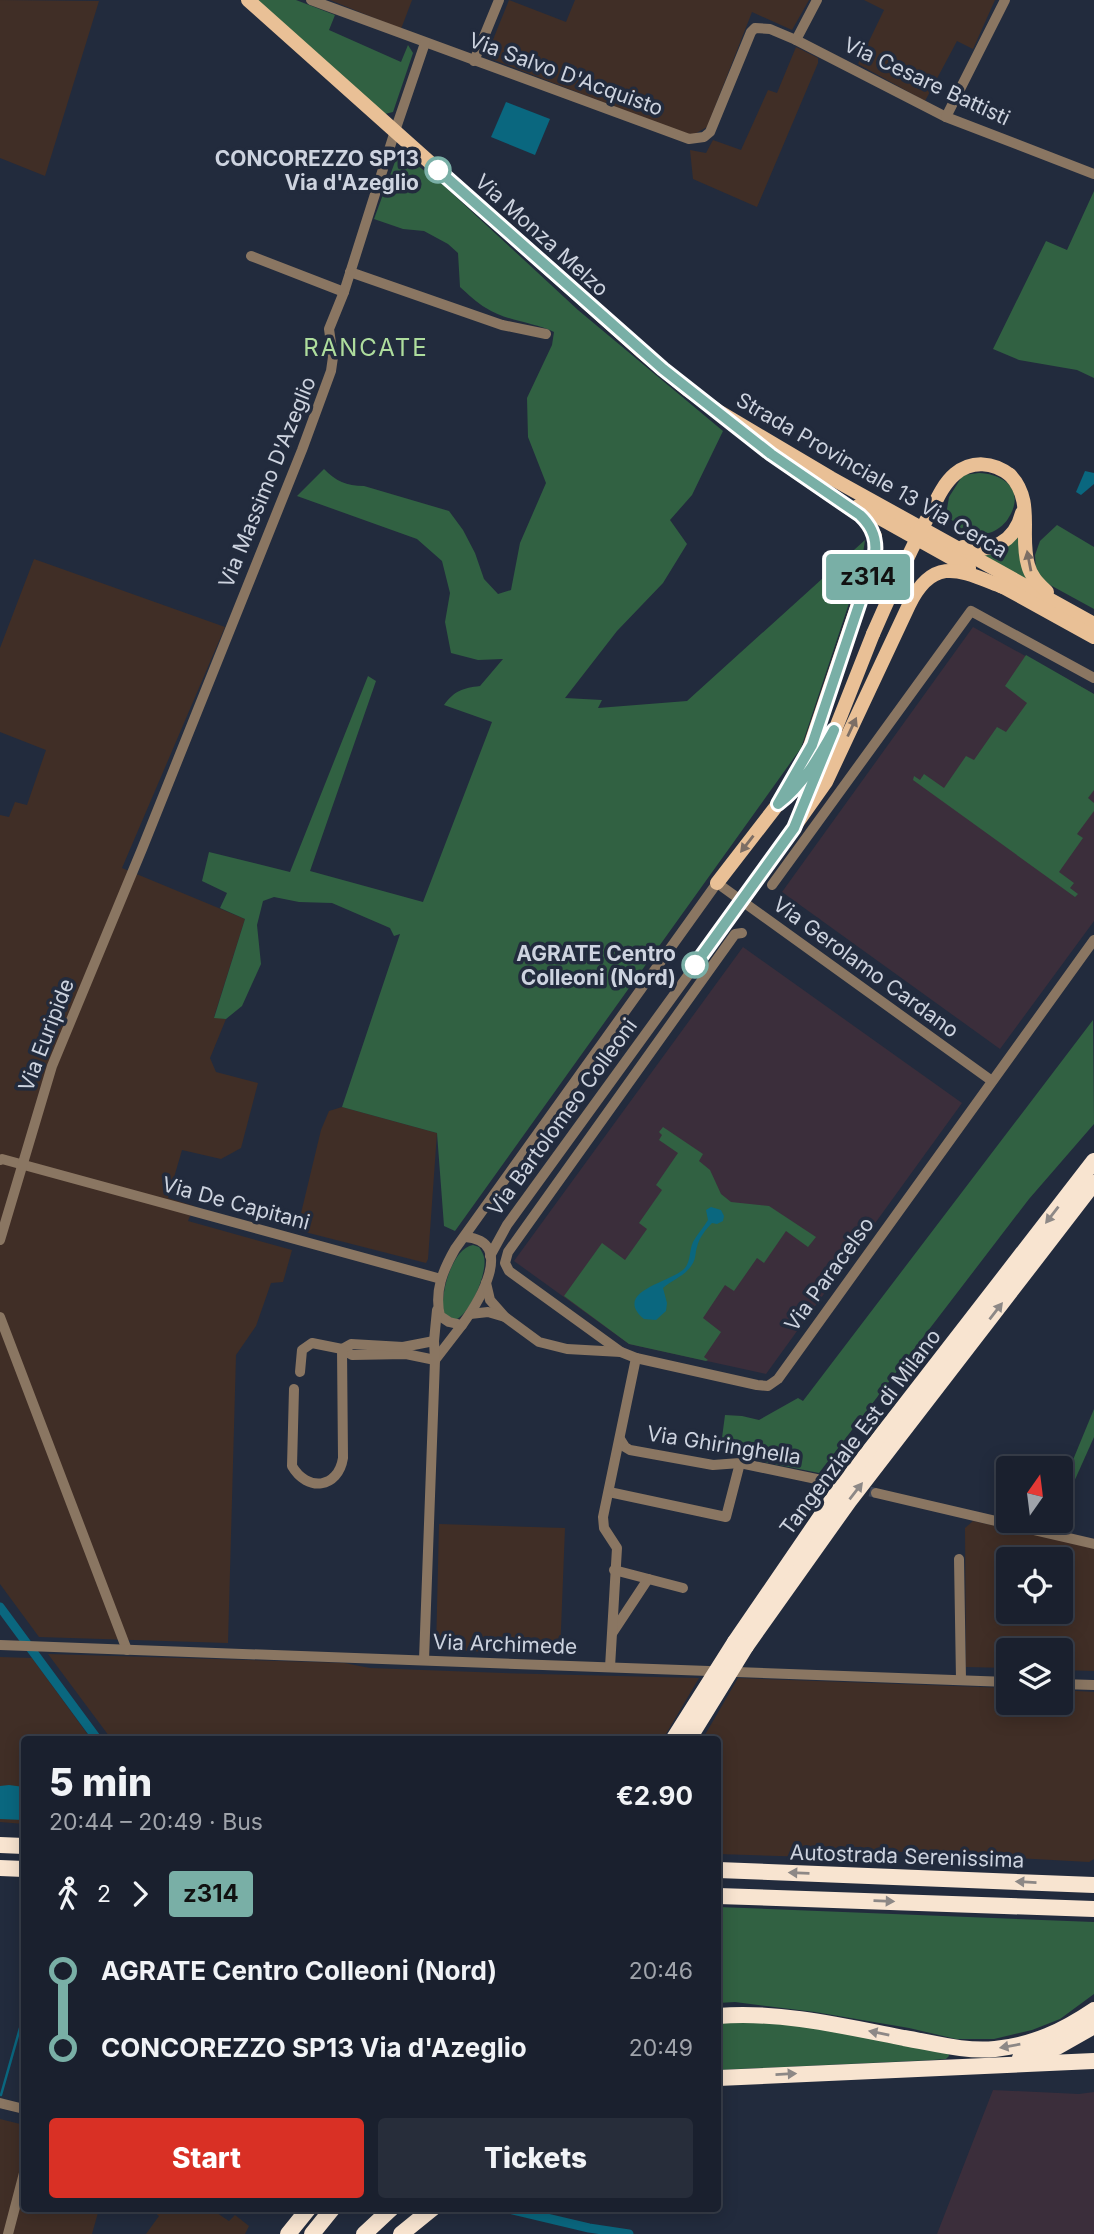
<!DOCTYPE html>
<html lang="en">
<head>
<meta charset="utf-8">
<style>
  :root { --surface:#1a202e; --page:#272d3a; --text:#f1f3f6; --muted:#9fa3aa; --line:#383e4a; --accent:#d93025 }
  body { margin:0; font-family:Inter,sans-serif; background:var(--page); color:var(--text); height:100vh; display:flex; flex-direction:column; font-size:26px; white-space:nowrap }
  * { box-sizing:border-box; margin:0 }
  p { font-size:23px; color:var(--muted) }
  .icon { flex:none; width:38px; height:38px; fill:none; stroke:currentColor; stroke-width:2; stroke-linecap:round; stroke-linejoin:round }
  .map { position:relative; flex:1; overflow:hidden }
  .side { position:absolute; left:21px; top:1736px; width:700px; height:476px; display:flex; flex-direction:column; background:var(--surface); border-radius:7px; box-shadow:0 4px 18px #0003,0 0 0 2px var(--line) }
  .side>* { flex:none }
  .badge { padding:0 14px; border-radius:5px; font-size:24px; line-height:46px }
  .needle { width:46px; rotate:14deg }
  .fabs { position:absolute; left:996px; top:1456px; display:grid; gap:14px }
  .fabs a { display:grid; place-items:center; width:77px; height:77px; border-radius:7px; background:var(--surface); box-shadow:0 4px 18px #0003,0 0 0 2px var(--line); font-size:35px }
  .map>.badge { position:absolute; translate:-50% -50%; box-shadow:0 0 0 4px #fff }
  .legs { display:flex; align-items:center; gap:10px; height:77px; padding:0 28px; font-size:23px }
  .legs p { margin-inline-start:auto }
  .summary { display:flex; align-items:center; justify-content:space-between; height:119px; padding:0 28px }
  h1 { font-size:38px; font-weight:800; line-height:52px }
  .cta { display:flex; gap:14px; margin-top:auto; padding:14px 28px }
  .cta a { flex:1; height:80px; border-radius:7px; background:var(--accent); color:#fff; font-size:28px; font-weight:800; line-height:80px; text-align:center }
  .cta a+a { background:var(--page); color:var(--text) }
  ul { padding:0 28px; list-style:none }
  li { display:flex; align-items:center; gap:24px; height:77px; font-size:26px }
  li i { display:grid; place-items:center; width:10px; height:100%; margin:0 9px; background:currentColor }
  li i::after { content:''; width:18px; height:18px; margin:-9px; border:5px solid; border-radius:50%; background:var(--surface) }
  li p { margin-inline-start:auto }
  li:first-child i { background:linear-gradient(#0000 50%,currentColor 0) }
  li:last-child i { background:linear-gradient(currentColor 50%,#0000 0) }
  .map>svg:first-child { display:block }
  .commercial { fill:#3b2e3b }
  .industrial { fill:#402e26; fill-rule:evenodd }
  .green { fill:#316142 }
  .water { fill:#0a677f }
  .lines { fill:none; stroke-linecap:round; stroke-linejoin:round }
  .stream { stroke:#0a677f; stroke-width:2.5 }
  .canal { stroke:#0a677f; stroke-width:9 }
  .minor-tunnel { stroke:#3c4455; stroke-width:10; stroke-dasharray:10 5; stroke-linecap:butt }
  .minor { stroke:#8a7662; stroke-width:10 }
  .major { stroke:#e9c096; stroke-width:14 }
  .highway { stroke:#f8e4d0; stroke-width:16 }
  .major-bridge { stroke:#e9c096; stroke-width:14 }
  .highway-bridge { stroke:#f8e4d0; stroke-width:16 }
  .oneway { fill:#7c6e65 }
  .oneway2 { fill:#8d8886 }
  .line-1-casing { stroke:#fff; stroke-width:16 }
  .line-1 { stroke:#79afa6; stroke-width:10 }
  .stop-1-dot { fill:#fff; stroke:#79afa6; stroke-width:3.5 }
  .labels { text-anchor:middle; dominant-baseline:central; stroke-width:7; stroke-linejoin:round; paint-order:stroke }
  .street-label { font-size:21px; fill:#cdd3df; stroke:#222b3d }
  .stop-label { font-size:21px; font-weight:bold; fill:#cdd3df; stroke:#222b3d; text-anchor:end }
  .quarter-label { font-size:24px; letter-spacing:2px; fill:#aedd9d; stroke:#222b3d }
</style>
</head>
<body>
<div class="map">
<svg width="1094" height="2234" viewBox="0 0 1094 2234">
  <rect width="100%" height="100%" fill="#222b3d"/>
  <g class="commercial">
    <polygon points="973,627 1094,694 1094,921 1000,1049 782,892"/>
    <polygon points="743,947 962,1103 766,1374 629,1344 514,1261"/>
    <polygon points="993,2090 1079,2094 1094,2092 1094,2234 937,2234"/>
  </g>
  <g class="industrial">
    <polygon points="0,0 99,1 45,176 0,158"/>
    <polygon points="330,0 412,0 401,29"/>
    <polygon points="509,0 566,22 575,0 809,0 792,30 752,12 707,127 691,136 486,57"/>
    <polygon points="864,0 995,0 973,49 957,41 925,101 858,64 884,10"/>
    <polygon points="796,47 818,58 818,63 757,207 693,179 690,150 706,153 713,140 741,150 768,90 777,93"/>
    <polygon points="34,559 225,627 122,868 245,919 214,1017 226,1019 210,1058 216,1072 258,1083 241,1148 221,1159 182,1150 168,1198 194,1206 188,1221 292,1250 283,1282 271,1283 256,1326 236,1355 228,1643 39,1637 0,1584 0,815 9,817 15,802 27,805 46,750 0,732 0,648"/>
    <polygon points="342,1107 437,1133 428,1259 426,1263 297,1230 321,1130 329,1111"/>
    <path d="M973,1521l121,26v124l-33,-1 -1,-20h-52v18l-42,-1 -1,-139zM1008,1559h52v53h-52z"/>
    <polygon points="439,1524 565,1528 560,1654 436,1650"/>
    <polygon points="48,1654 344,1663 370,1668 503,1673 699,1678 663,1739 112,1740"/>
    <polygon points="0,1657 32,1658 91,1739 24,1740 24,1824 0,1822"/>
    <polygon points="738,1678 1008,1688 1008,1703 1060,1703 1061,1690 1094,1692 1094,1859 1089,1862 814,1847 813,1857 718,1854 718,1740 702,1740"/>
    <polygon points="0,2119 24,2125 24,2208 99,2209 92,2234 0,2234"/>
    <polygon points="151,2209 211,2209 229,2221 235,2215 249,2226 245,2234 146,2234 159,2216"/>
  </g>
  <g class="green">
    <polygon points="255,0 296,0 335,15 329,30 401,62 408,45 413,53 393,112 385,114"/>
    <path d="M405,156l37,28 136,126 145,121 -31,64 -22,25 17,24 -24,39 -46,48 -52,67 37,2 -4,8 89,-7 178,-161 -4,27 -60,181 -346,483 -11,-5 -7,-93 -95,-26 58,-173 -6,2 -4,-8 -58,-25 -33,-1 -25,-5 -11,4 -6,24 4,39 -19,42 -16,13 -12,-1 31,-99 -25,-11 7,-15 -25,-12 7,-29 81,20 78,-196 8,5 -66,190 113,31 69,-180 -48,-17c10,-14 19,-17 36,-19l23,-27 -25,1 -27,-7 -6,-31 5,-29 -8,-32 -25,-22 -120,-43 27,-27c12,12 22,17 40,17l85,25 14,19 12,23 9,26 14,15 13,-4 9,-47 26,-60 -18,-46 -1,-39 25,-53 2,-13c-21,-10 -48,-11 -68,-24 -9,-5 -18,-14 -26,-21l-2,-34 -10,-9 -24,-13 -21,-2 -29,-10 22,-60z"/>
    <polygon points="1094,191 1094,378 1077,370 1019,360 993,349 1046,241 1067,250"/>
    <path d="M979,473c26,1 46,18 30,44 -3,6 -10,12 -17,15 -6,2 -16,2 -23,3l-23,-20 3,-18 14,-22z"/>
    <polygon points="1057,525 1094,547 1094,609 1041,580 1036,571 1035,555 1040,541"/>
    <polygon points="1019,529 1032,584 977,551"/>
    <polygon points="1026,655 1094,694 1094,790 1088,798 1094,803 1094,811 1077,834 1083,838 1059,872 1074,883 1070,888 1078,894 1075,897 913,780 914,776 920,780 924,774 944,788 966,756 974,760 997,727 1006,732 1027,703 1005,686"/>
    <polygon points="1093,1020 1094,1124 1029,1199 819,1473 720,1453 725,1415 742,1416 759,1420 798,1398 803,1401"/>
    <polygon points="663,1127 703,1154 699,1161 710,1170 721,1194 731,1202 769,1206 816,1237 808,1247 786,1231 764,1263 757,1258 734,1291 725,1285 703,1318 721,1332 704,1357 708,1360 706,1361 629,1344 564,1296 602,1243 625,1260 647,1229 639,1223 662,1190 656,1185 678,1153 659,1140 662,1135 659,1132"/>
    <path d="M473,1245l6,2c2,3 4,6 5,10 4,15 -14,58 -29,63l-11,-6c-5,-18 8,-66 29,-69z"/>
    <polygon points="1094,1409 1094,1437 1061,1511 1061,1489"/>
    <polygon points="718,1907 1094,1922 1094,1994 1060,2019 1032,2030 994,2039 956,2039 909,2028 815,2012 735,2002 718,2003"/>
    <polygon points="718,2019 778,2021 948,2053 949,2056 946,2059 933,2060 718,2070"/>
  </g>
  <g class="water">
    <polygon points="506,102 550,119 535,155 491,137"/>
    <polygon points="1085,471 1094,473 1094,484 1081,495 1076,492"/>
    <path d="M711,1207l10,3 3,6 -1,5 -6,3 -5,-1c-6,6 -13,15 -15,24 -2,6 -1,11 -4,16 -7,13 -20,16 -30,25l4,15 -1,8 -10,9 -12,-1c-33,-28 29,-37 41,-51 6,-8 4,-17 8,-26 4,-8 11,-15 15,-22l-2,-10z"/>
    <polygon points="9,1785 24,1787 24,1820 0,1819 0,1786"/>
  </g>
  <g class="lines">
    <polyline class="stream" points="1,2095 24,2014"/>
    <g class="canal">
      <polyline points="0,1607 98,1740"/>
      <polyline points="504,2208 589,2228 629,2234"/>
    </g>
    <polyline class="minor-tunnel" points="826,1481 876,1493"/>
    <g class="minor">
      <polyline points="311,0 689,139 704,137 710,132 751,32 755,28 770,29 796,40 946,117 1094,174"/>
      <polyline points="796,40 817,0"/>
      <polyline points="474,61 499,0"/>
      <polyline points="946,117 1005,0"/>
      <polyline points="251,256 344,292"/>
      <polyline points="350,272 502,325 546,334"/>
      <polyline points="772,885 971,611 1094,678"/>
      <polyline points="742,933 735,934 508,1252 505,1263 509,1271 621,1352 636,1358 757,1385 768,1386 778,1379 1094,940"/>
      <polyline points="0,1160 2,1159 441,1279"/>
      <path d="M465,1237c52,4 13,66 -3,88l-13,-3 -9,-6c-6,-25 3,-46 15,-67l262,-366 275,198"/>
      <polyline points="0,1240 52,1066 142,849 302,450 331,371 333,357 329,329 344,292 395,131 425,43"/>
      <polyline points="490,1256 507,1225 742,901"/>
      <polyline points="486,1283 490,1300 505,1317 539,1342 567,1349 621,1352"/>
      <polyline points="470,1314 488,1312 505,1317"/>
      <polyline points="0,1317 127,1650"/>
      <polyline points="342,1349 352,1355 406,1354 435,1360"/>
      <polyline points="342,1349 351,1344 403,1347 434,1341"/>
      <polyline points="435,1360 462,1325"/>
      <path d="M294,1389l-2,77c15,26 46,23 51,-8l-1,-109 -30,-6 -10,7 -2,22"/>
      <polyline points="620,1439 625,1447 630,1450 713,1465 740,1463 826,1481"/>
      <polyline points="609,1492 726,1517 740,1463"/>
      <polyline points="876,1493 1094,1544"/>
      <polyline points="959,1559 961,1680"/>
      <polyline points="614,1570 683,1588"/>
      <polyline points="613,1632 648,1579"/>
      <polyline points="0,1645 1008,1682"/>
      <polyline points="424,1660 435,1360 434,1341 437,1310"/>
      <polyline points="610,1667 617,1548 604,1528 603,1517 636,1358"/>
      <polyline points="1060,1684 1094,1685"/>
      <polyline points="0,2103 24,2109"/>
      <polyline points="8,2234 24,2173"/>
    </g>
    <g class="major">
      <polyline points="248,0 641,351 688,390 718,411 831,478 1094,624"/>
      <path d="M1010,475c25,26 9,60 18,90 3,12 11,19 19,27"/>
      <polyline points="858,506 969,568"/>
      <path d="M963,547c29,7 52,-6 59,-34"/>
      <polyline points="996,583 1094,637"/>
      <polyline points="803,804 822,763 873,634"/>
      <polyline points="717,883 778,804 808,752 875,554 875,536 865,519 788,466"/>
      <path d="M742,901l84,-119 83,-177c25,-51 52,-34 94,-18"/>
    </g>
    <g class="highway">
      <polyline points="735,1642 837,1493 1094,1161"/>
      <polyline points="746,1646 849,1501 1094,1183"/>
      <polyline points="0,1845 24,1846"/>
      <polyline points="0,1868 24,1869"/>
      <polyline points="718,1870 1094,1885"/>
      <polyline points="718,1896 1094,1909"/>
      <path d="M718,2016c62,-5 125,10 186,22 30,5 60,14 91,11 38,-4 68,-18 99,-39"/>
      <polyline points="1020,2058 1057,2047 1094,2026"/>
      <polyline points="718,2078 1094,2061"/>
      <polyline points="288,2234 309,2208"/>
      <polyline points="312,2234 333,2208"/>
      <polyline points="364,2234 392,2208"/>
      <polyline points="401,2234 433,2208"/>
    </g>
    <path class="major-bridge" d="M873,634c18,-41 35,-80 56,-119 7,-14 14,-31 26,-41 17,-14 38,-12 55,1"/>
    <g class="highway-bridge">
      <polyline points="673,1740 735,1642"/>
      <polyline points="688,1740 746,1646"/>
    </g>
  </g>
  <defs><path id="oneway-solid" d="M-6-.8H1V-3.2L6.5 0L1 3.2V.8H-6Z" transform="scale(1.75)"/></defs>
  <g class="oneway">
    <use href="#oneway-solid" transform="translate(1029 561) rotate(-101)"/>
    <use href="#oneway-solid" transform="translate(852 727) rotate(-65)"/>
    <use href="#oneway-solid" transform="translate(747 844) rotate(128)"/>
  </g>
  <g class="oneway2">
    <use href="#oneway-solid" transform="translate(1052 1215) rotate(128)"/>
    <use href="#oneway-solid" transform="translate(996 1311) rotate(-52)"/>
    <use href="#oneway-solid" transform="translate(856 1491) rotate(-52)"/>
    <use href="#oneway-solid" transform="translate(799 1873) rotate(-178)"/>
    <use href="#oneway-solid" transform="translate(1026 1882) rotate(-177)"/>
    <use href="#oneway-solid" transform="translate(884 1901) rotate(2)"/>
    <use href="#oneway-solid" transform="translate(879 2033) rotate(-169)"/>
    <use href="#oneway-solid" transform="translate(1010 2046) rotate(170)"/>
    <use href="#oneway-solid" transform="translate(786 2074) rotate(-3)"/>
  </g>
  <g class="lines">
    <g class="line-1-casing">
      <path id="line-1" d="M438,170l225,199 108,85 89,61c14,13 18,27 14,45l-62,185 -34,59c25,-19 41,-47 56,-74l-40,98 -99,137"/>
    </g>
    <use href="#line-1" class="line-1"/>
  </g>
  <g class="stop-1-dot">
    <circle cx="438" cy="170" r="12"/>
    <circle cx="695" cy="965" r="12"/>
  </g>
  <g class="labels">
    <g class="street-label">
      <text transform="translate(566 74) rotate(20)">Via Salvo D'Acquisto</text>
      <text transform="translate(927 81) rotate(25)">Via Cesare Battisti</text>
      <text transform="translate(542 235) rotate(42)">Via Monza Melzo</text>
      <text transform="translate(872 475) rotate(30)">Strada Provinciale 13 Via Cerca</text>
      <text transform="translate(267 482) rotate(-68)">Via Massimo D'Azeglio</text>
      <text transform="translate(866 967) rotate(36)">Via Gerolamo Cardano</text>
      <text transform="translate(46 1035) rotate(-69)">Via Euripide</text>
      <text transform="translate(562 1117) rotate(-54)">Via Bartolomeo Colleoni</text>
      <text transform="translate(236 1203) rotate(15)">Via De Capitani</text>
      <text transform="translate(829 1274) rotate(-54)">Via Paracelso</text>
      <text transform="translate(860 1432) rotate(-53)">Tangenziale Est di Milano</text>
      <text transform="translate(724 1445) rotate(9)">Via Ghiringhella</text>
      <text transform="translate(505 1644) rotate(2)">Via Archimede</text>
      <text transform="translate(907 1856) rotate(2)">Autostrada Serenissima</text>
    </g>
    <g class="stop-label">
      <text x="419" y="158">CONCOREZZO SP13<tspan x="419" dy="24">Via d'Azeglio</tspan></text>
      <text x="676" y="953">AGRATE Centro<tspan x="676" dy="24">Colleoni (Nord)</tspan></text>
    </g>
    <g class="quarter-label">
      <text x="366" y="347">RANCATE</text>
    </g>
  </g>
</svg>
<div class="fabs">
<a><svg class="needle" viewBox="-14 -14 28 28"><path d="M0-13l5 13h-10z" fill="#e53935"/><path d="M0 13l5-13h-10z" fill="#9fa3aa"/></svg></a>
<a><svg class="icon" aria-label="locate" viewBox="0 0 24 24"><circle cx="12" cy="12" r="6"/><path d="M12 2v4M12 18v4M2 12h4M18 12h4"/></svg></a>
<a><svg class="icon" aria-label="layers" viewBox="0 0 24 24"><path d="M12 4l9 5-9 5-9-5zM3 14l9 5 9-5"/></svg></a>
</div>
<b class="badge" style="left:868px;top:577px;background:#79afa6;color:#111">z314</b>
<section class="side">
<div class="summary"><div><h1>5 min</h1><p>20:44 – 20:49 · Bus</p></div><b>€2.90</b></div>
<div class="legs"><svg class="icon" aria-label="walk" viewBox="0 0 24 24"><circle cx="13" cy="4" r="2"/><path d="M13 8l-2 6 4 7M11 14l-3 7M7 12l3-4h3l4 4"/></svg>2<svg class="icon" aria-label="forward" viewBox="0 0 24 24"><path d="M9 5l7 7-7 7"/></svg><b class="badge" style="background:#79afa6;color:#111">z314</b></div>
<ul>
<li><i style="color:#79afa6"></i><b>AGRATE Centro Colleoni (Nord)</b><p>20:46</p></li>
<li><i style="color:#79afa6"></i><b>CONCOREZZO SP13 Via d'Azeglio</b><p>20:49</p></li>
</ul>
<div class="cta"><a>Start</a><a>Tickets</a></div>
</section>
</div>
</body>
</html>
